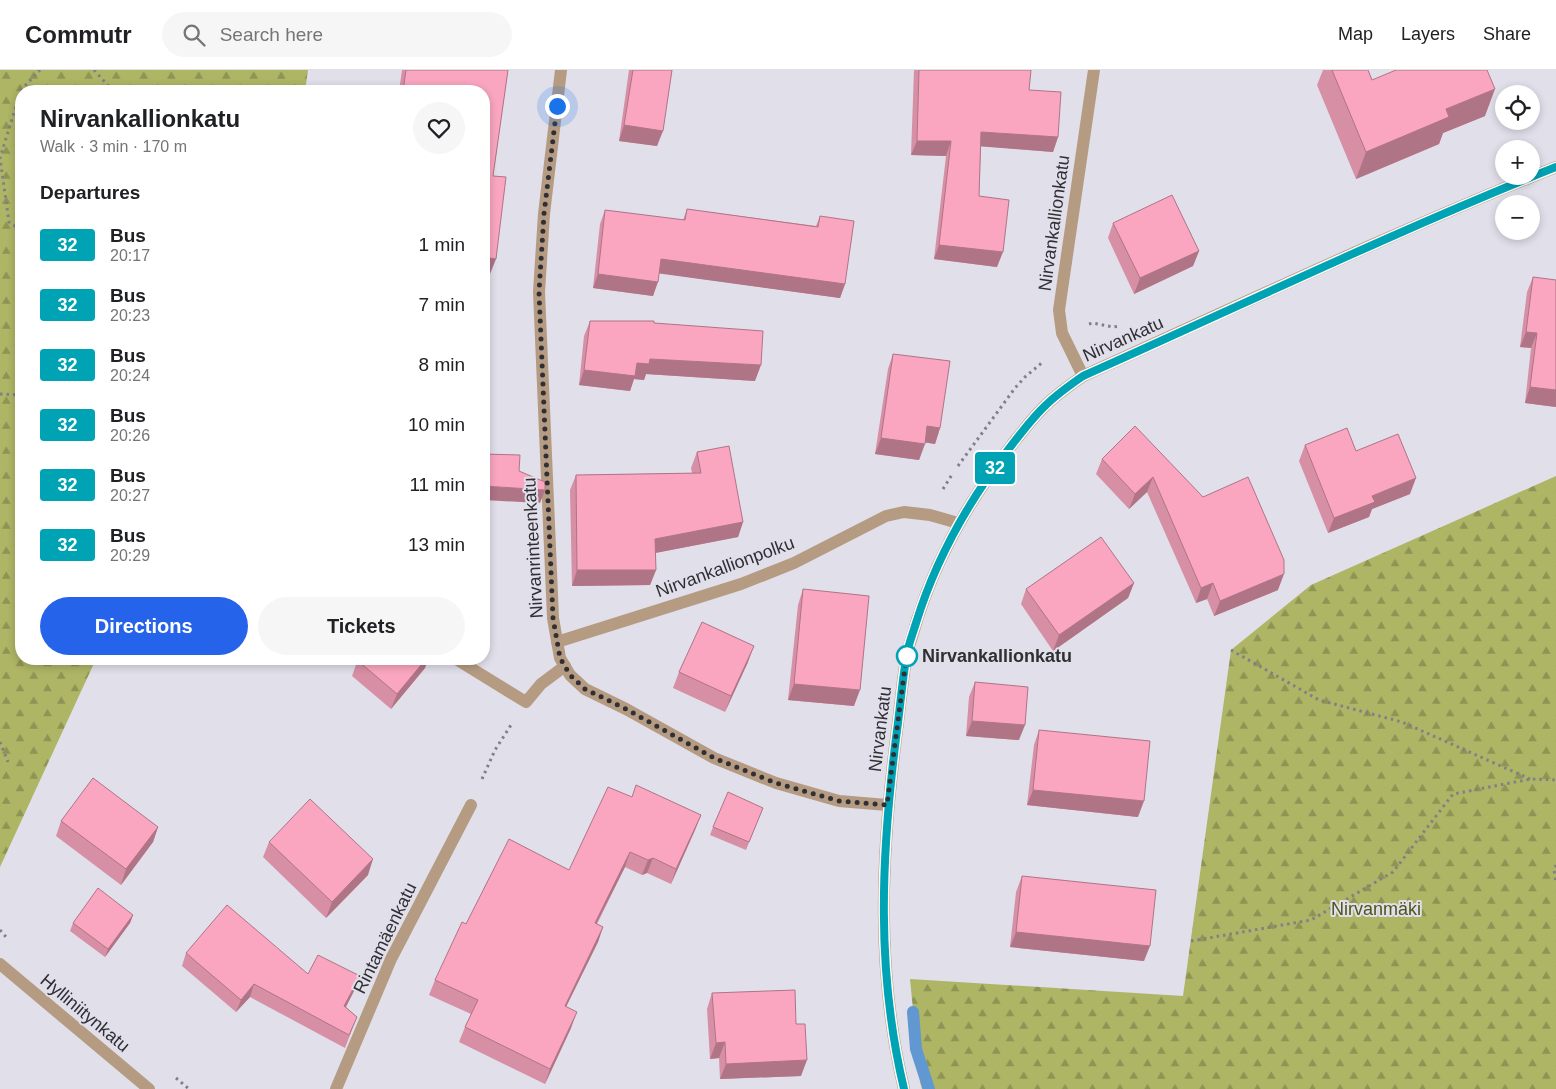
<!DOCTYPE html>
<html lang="en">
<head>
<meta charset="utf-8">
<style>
  :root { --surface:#fff; --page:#f6f6f6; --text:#202124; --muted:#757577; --line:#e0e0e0; --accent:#2563eb }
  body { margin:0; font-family:Helvetica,sans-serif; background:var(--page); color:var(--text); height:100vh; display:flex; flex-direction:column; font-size:19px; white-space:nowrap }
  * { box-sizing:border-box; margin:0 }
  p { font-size:16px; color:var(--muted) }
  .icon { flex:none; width:28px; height:28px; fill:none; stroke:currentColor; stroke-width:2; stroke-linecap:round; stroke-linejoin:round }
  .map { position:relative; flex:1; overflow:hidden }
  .side { position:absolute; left:15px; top:15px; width:475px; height:580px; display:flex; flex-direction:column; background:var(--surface); border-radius:20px; box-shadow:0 2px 8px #0003 }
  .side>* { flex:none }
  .badge { padding:0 10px; border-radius:4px; font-size:18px; line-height:32px }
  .fabs { position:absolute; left:1495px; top:15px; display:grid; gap:10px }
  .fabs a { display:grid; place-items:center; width:45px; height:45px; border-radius:50%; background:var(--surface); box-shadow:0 2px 8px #0003; font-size:25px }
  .you { position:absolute; width:25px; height:25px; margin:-12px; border:4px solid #fff; border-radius:50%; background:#1a73e8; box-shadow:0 0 0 8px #1a73e833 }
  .map>.badge { position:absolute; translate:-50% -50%; box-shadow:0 0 0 2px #fff }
  h2 { padding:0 25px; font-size:19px; line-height:45px }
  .round { display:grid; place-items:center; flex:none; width:52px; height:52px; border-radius:26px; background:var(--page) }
  .overview { display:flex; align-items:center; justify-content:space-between; height:85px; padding:0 25px }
  h1 { font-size:24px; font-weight:700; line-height:38px }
  .cta { display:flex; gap:10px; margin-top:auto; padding:10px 25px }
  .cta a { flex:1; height:58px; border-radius:30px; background:var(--accent); color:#fff; font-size:20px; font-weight:700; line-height:58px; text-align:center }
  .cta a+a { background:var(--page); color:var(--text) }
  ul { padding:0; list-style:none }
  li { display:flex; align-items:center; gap:15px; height:60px; padding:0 25px }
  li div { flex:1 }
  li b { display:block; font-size:19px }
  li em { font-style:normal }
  li .badge { min-width:55px; font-weight:700; text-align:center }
  header { display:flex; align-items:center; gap:30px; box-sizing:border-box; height:70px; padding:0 25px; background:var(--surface); border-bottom:1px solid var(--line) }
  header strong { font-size:24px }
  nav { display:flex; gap:28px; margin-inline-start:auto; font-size:18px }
  .search { width:350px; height:45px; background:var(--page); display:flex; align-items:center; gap:12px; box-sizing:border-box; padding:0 18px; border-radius:28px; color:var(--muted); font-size:19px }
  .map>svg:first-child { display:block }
  .forest { fill:url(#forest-firs) }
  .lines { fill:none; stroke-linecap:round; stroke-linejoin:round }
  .stream { stroke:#6198d1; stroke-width:12 }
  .path { stroke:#818087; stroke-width:3; stroke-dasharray:2.5 4; stroke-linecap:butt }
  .minor { stroke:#b59b82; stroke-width:12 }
  .wall { fill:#d78fa5 }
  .shaded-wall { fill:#af7486 }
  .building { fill:#faa6c0; stroke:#af7486 }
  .line-casing { stroke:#fff; stroke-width:11 }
  .line { stroke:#00a3b4; stroke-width:8 }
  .walk { stroke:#302f34; stroke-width:5; stroke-dasharray:0 9 }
  .stop-dot { fill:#fff; stroke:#00a3b4; stroke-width:2.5 }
  .labels { text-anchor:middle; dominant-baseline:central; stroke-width:4; stroke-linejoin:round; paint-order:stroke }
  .street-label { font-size:18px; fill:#302f34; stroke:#e0dfea }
  .stop-label { font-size:18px; font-weight:bold; fill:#302f34; stroke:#e0dfea; text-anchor:start }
  .park-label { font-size:18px; fill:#505419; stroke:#e0dfea }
</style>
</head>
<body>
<header>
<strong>Commutr</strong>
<div class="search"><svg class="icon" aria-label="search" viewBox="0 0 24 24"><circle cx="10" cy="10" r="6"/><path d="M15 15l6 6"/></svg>Search here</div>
<nav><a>Map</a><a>Layers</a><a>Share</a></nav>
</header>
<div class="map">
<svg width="1556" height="1019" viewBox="0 0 1556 1019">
  <defs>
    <pattern id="forest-firs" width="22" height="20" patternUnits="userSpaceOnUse" patternTransform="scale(1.25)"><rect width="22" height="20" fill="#aeb565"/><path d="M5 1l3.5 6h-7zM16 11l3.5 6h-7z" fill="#8e9454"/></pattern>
  </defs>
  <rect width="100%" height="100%" fill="#e0dfea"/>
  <g class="forest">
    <polygon points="0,0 308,0 305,21 21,21 21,589 96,589 0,797"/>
    <polygon points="1556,406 1556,1019 922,1019 920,1012 910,909 1183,926 1231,580 1311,515"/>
  </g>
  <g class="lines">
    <polyline class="stream" points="913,942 916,979 929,1019"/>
    <g class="path">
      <polyline points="94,0 113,21"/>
      <polyline points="21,160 9,152 0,88 21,20 40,0"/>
      <polyline points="1089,254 1093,253 1113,257 1120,256"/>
      <polyline points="0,324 21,325"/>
      <polyline points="958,396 1015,318 1025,307 1044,291"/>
      <polyline points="943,419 953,403"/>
      <polyline points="1231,580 1319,630 1402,652 1530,709"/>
      <polyline points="0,672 8,692"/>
      <polyline points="482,709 495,680 511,655"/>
      <polyline points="1556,795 1554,800 1556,812"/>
      <polyline points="0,860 6,867"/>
      <polyline points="1191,871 1311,850 1393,802 1453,724 1531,709 1556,710"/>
      <polyline points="176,1008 189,1019"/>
    </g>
    <g class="minor">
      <polyline points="561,0 544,144 539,222 553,548 560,588 570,605 585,619 626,639 714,688 776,713 839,731 887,735"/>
      <polyline points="1083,306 1062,263 1059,240 1094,0"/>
      <polyline points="557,572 741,514 794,493 886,446 904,442 930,445 958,453"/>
      <polyline points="456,589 526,632 541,614 565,596"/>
      <polyline points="0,894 149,1019"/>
      <polyline points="336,1019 391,889 471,735"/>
      <path d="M904,1019c-28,-118 -23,-232 -8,-351 4,-28 6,-57 11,-85 3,-11 7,-22 10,-33 20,-64 53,-121 94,-174 11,-14 22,-29 35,-41 11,-11 24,-20 37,-29 157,-71 313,-145 473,-209"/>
    </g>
  </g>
  <g class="wall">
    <polygon points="402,0 508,0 493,106 490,204 484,204 484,21 399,21"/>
    <polygon points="629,0 672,0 657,76 619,71"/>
    <polygon points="914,0 1031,0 1029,20 1058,67 1053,82 981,76 979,126 997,197 934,189 946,86 911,85"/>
    <polygon points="1323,0 1368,0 1372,10 1485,46 1443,63 1439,74 1356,109 1317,15"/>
    <polygon points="687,139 816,156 820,146 845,214 840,228 659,203 653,226 593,218 600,154 605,140 683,150"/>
    <polygon points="1113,153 1199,181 1193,196 1134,224 1108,168"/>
    <polygon points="1533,207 1556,337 1525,333 1531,278 1520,277 1527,222"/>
    <polygon points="590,251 654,253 755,311 646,304 644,310 634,309 630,321 579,315 584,266"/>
    <polygon points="893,284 940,358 935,374 925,372 919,390 875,384 888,299"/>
    <polygon points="1135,356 1278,520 1214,546 1207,529 1196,533 1147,422 1129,439 1096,404 1102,389"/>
    <polygon points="1305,375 1356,381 1410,424 1372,439 1369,447 1328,463 1299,391"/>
    <polygon points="697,382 743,452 738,467 655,483 656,500 650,515 572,516 570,420 576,405 692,403 691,398"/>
    <polygon points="1134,513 1128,528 1053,581 1021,534 1026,519"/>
    <polygon points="803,519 854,636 788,630 798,535"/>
    <polygon points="358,589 428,589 425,598 391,639 352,606"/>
    <polygon points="748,592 725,642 673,618 679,602"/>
    <polygon points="975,612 1019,670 966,666 969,627"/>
    <polygon points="1039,660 1138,747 1027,735 1034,675"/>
    <polygon points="632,727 701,745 695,760 671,814 647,803 642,805 625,797 597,854 603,857 598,872 566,937 571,958 545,1014 459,972 465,957 471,944 429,925 435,910 466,854 569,800"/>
    <polygon points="763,738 746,780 710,765 713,757"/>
    <polygon points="61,751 158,757 153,772 121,815 56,766"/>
    <polygon points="269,772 368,805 326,848 263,787"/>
    <polygon points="1022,806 1144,891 1010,877 1016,822"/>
    <polygon points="133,845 130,853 105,887 70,861 73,853"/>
    <polygon points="186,883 308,904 355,919 346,937 357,947 345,978 250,927 236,942 182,896"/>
    <polygon points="712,923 796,954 801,1006 720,1009 719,988 710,989 707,939"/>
  </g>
  <g class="shaded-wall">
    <polygon points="1495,19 1485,46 1443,63 1439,74 1356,109 1366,82 1446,39"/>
    <polygon points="624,55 663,61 657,76 619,71"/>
    <polygon points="981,62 1058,67 1053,82 976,76"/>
    <polygon points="917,71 951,71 946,86 911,85"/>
    <polygon points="939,175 1003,182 997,197 934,189"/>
    <polygon points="1199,181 1193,196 1134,224 1140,208"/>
    <polygon points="484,187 496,189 490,204 484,204"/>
    <polygon points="661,189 845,214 840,228 656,203"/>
    <polygon points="598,204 658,212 653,226 593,218"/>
    <polygon points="1526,262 1537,263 1531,278 1520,277"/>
    <polygon points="650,289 761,295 755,311 646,304 644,310 634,309 630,321 579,315 584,300 637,293"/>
    <polygon points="1530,317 1556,320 1556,337 1525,333"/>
    <polygon points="927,356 940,358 935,374 922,372"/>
    <polygon points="881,368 925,374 919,390 875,384"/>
    <polygon points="1153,407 1147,422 1129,439 1135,424"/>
    <polygon points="1416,408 1410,424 1372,439 1369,447 1328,463 1334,448 1372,426"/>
    <polygon points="484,416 545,420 540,433 484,430"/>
    <polygon points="743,452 738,467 650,484 655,469"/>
    <polygon points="577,500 656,500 650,515 572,516"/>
    <polygon points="1284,504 1278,520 1214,546 1220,531"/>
    <polygon points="1134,513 1128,528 1053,581 1059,565"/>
    <polygon points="1213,513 1207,529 1196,533 1201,518"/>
    <polygon points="754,576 748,592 725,642 731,626"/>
    <polygon points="426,589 428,589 425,598 391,639 397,624"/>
    <polygon points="794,614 860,620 854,636 788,630"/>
    <polygon points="972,651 1025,655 1019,670 966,666"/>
    <polygon points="1033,720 1144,731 1138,747 1027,735"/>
    <polygon points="701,745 695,760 671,814 676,799"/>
    <polygon points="158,757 153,772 121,815 126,799"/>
    <polygon points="630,782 625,797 589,868 595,853"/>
    <polygon points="653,788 647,803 642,805 648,790"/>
    <polygon points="373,789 368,805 326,848 332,832"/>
    <polygon points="133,845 130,853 105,887 108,879"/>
    <polygon points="603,857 598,872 559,951 565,936"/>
    <polygon points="1016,862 1150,876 1144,891 1010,877"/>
    <polygon points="360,906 355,919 340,948 344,936"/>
    <polygon points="254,914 250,927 236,942 241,930"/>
    <polygon points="577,942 571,958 545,1014 550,999"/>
    <polygon points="725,972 719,988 710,989 716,973"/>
    <polygon points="807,990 801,1006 720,1009 726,994"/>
  </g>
  <g class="building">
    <polygon points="406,0 508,0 493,106 506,107 496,189 484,187 484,21 403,21"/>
    <polygon points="633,0 672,0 663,61 624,55"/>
    <polygon points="919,0 1031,0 1029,20 1061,22 1058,67 981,62 979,126 1009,130 1003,182 939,175 951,71 917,71"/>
    <polygon points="1332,0 1368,0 1372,10 1396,0 1487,0 1495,19 1446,39 1449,47 1366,82"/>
    <polygon points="1172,125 1199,181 1140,208 1113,153"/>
    <polygon points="687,139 818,157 820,146 854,151 845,214 661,189 658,212 598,204 605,140 685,150"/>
    <polygon points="1533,207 1556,210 1556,320 1530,317 1537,263 1526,262"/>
    <polygon points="590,251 654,251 654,253 763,261 761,295 650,289 649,294 637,293 635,306 584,300"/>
    <polygon points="893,284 950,291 940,358 927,356 925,374 881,368"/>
    <polygon points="1135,356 1203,427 1248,407 1284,490 1284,504 1220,531 1213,513 1201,518 1153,407 1135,424 1102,389"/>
    <polygon points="1347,358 1356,381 1398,364 1416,408 1372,426 1375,432 1334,448 1305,375"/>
    <polygon points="729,376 743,452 655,469 656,500 577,500 576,405 701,403 697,382"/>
    <polygon points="484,384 520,385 519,401 545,412 545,420 484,416"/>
    <polygon points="1101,467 1134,513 1059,565 1026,519"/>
    <polygon points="803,519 869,526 860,620 794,614"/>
    <polygon points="702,552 754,576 731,626 679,602"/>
    <polygon points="358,589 426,589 397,624 357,590"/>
    <polygon points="975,612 1028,617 1025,655 972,651"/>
    <polygon points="1039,660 1150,671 1144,731 1033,720"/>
    <polygon points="93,708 158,757 126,799 61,751"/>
    <polygon points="636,715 701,745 676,799 653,788 648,790 630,782 595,853 603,857 565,936 577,942 550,999 465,957 478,930 435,910 462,852 466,854 509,769 569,800 608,717 632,727"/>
    <polygon points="728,722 763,738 749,772 713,757"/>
    <polygon points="310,729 373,789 332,832 269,772"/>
    <polygon points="1022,806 1156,820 1150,876 1016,862"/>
    <polygon points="98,818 133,845 108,879 73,853"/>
    <polygon points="227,835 308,904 318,885 360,906 344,936 357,947 349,965 254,914 241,930 186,883"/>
    <polygon points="795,920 796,954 805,954 807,990 726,994 725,972 716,973 712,923"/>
  </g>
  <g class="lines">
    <g class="line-casing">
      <path id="line" d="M904,1019c-28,-118 -23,-232 -8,-351 4,-28 6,-57 11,-85 2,-10 6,-20 9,-30 20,-65 53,-123 95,-177 11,-14 22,-29 35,-41 11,-11 24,-20 37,-29 157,-70 313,-145 473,-209"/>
    </g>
    <use href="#line" class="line"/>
    <polyline class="walk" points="557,36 544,144 539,222 553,548 560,588 570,605 585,619 626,639 714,688 776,713 839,731 887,735 907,582 907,586"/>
  </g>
  <circle class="stop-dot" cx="907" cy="586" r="10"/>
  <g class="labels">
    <g class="street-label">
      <text transform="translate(1054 153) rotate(-82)">Nirvankallionkatu</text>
      <text transform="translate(1123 269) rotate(-24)">Nirvankatu</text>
      <text transform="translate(533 478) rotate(-93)">Nirvanrinteenkatu</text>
      <text transform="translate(725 497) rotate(-20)">Nirvankallionpolku</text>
      <text transform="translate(880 659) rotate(-83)">Nirvankatu</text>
      <text transform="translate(385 868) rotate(-64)">Rintamäenkatu</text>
      <text transform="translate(85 943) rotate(40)">Hylliniitynkatu</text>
    </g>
    <g class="stop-label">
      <text x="922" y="586">Nirvankallionkatu</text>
    </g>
    <g class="park-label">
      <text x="1376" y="839">Nirvanmäki</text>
    </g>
  </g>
</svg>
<div class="fabs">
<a><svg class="icon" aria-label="locate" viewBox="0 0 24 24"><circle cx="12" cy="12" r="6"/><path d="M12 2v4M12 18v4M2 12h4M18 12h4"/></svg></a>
<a>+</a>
<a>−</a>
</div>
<div class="you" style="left:557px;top:36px"></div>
<b class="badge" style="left:995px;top:398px;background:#00a3b4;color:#fff">32</b>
<section class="side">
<div class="overview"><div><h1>Nirvankallionkatu</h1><p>Walk · 3 min · 170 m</p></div><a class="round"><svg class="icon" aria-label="heart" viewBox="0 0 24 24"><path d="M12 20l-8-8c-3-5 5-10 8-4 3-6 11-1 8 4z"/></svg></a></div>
<h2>Departures</h2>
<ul>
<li><span class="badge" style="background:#00a3b4;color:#fff">32</span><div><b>Bus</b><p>20:17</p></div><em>1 min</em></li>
<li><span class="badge" style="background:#00a3b4;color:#fff">32</span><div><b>Bus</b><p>20:23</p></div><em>7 min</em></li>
<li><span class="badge" style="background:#00a3b4;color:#fff">32</span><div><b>Bus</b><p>20:24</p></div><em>8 min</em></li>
<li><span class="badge" style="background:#00a3b4;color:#fff">32</span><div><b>Bus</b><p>20:26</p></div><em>10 min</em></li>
<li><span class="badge" style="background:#00a3b4;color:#fff">32</span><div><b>Bus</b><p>20:27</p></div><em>11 min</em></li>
<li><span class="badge" style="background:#00a3b4;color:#fff">32</span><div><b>Bus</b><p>20:29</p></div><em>13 min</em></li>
</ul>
<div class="cta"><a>Directions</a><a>Tickets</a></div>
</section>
</div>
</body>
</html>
